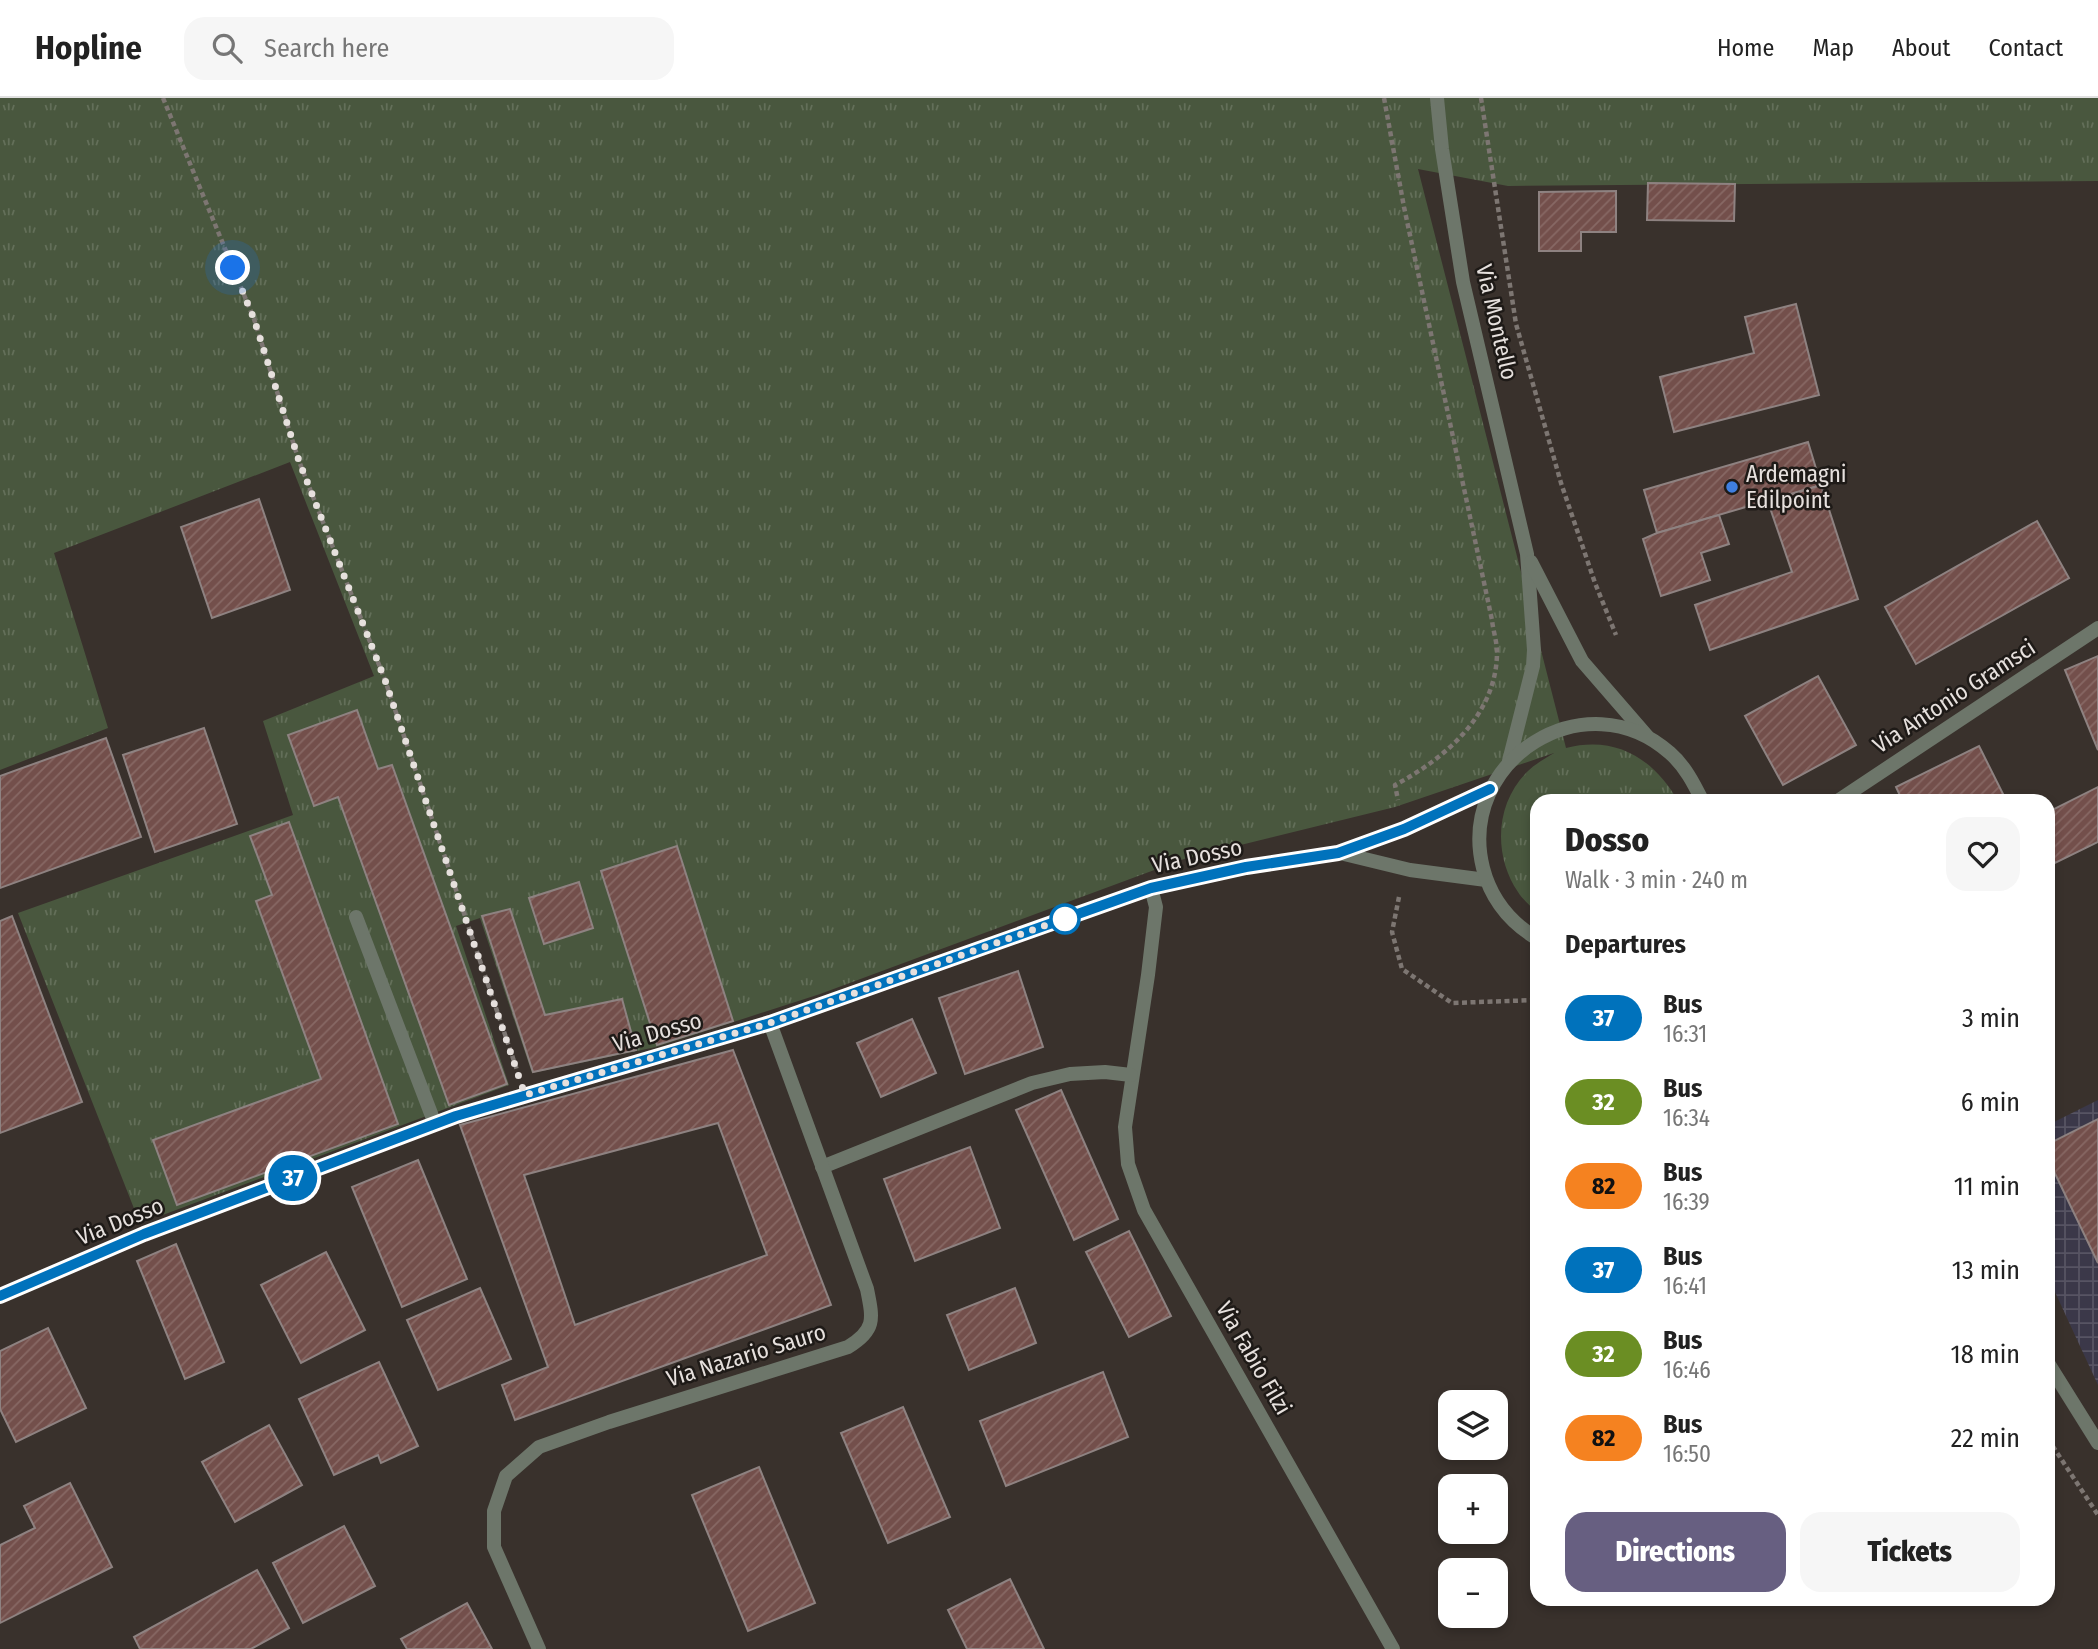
<!DOCTYPE html>
<html lang="en">
<head>
<meta charset="utf-8">
<style>
  :root { --surface:#fff; --page:#f6f6f6; --text:#222; --muted:#767676; --line:#e0e0e0; --accent:#675f81 }
  body { margin:0; font-family:"Fira Sans Condensed",sans-serif; background:var(--page); color:var(--text); height:100vh; display:flex; flex-direction:column; font-size:26px; white-space:nowrap }
  * { box-sizing:border-box; margin:0 }
  p { font-size:23px; color:var(--muted) }
  .icon { flex:none; width:38px; height:38px; fill:none; stroke:currentColor; stroke-width:2; stroke-linecap:round; stroke-linejoin:round }
  .map { position:relative; flex:1; overflow:hidden }
  .drawer { position:absolute; left:1530px; top:696px; width:525px; height:812px; display:flex; flex-direction:column; background:var(--surface); border-radius:21px; box-shadow:0 4px 10px #0003 }
  .drawer>* { flex:none }
  .badge { padding:0 14px; border-radius:23px; font-size:24px; line-height:46px }
  .fabs { position:absolute; left:1438px; top:1292px; display:grid; gap:14px }
  .fabs a { display:grid; place-items:center; width:70px; height:70px; border-radius:14px; background:var(--surface); box-shadow:0 4px 10px #0003; font-size:35px }
  .you { position:absolute; width:35px; height:35px; margin:-18px; border:5px solid #fff; border-radius:50%; background:#1a73e8; box-shadow:0 0 0 10px #1a73e833 }
  .map>.badge { position:absolute; translate:-50% -50%; box-shadow:0 0 0 4px #fff }
  h2 { padding:0 35px; font-size:26px; line-height:63px }
  .round { display:grid; place-items:center; flex:none; width:74px; height:74px; border-radius:21px; background:var(--page) }
  .head { display:flex; align-items:center; justify-content:space-between; height:119px; padding:0 35px }
  h1 { font-size:33px; font-weight:800; line-height:52px }
  .primary-button { display:flex; gap:14px; margin-top:auto; padding:14px 35px }
  .primary-button a { flex:1; height:80px; border-radius:21px; background:var(--accent); color:#fff; font-size:28px; font-weight:800; line-height:80px; text-align:center }
  .primary-button a+a { background:var(--page); color:var(--text) }
  ul { padding:0; list-style:none }
  li { display:flex; align-items:center; gap:21px; height:84px; padding:0 35px }
  li div { flex:1 }
  li b { display:block; font-size:26px }
  li em { font-style:normal }
  li .badge { min-width:77px; font-weight:700; text-align:center }
  header { display:flex; align-items:center; gap:42px; box-sizing:border-box; height:98px; padding:0 35px; background:var(--surface); border-bottom:2px solid var(--line) }
  header strong { font-size:33px }
  nav { display:flex; gap:38px; margin-inline-start:auto; font-size:24px }
  .search { width:490px; height:63px; background:var(--page); display:flex; align-items:center; gap:18px; box-sizing:border-box; padding:0 24px; border-radius:21px; color:var(--muted); font-size:26px }
  .map>svg:first-child { display:block }
  .industrial { fill:url(#industrial-grid) }
  .grass { fill:url(#grass-tufts) }
  .building { fill:url(#building-hatch); stroke:#8e8281; stroke-width:2; fill-rule:evenodd }
  .lines { fill:none; stroke-linecap:round; stroke-linejoin:round }
  .path { stroke:#7d7672; stroke-width:4.5; stroke-dasharray:5 3.5; stroke-linecap:butt }
  .service { stroke:#6d766a; stroke-width:14 }
  .minor { stroke:#6d766a; stroke-width:14 }
  .tertiary { stroke:#6d766a; stroke-width:14 }
  .line-casing { stroke:#fff; stroke-width:16 }
  .line { stroke:#0072bc; stroke-width:10 }
  .walk { stroke:#e6e0dd; stroke-width:7; stroke-dasharray:0 12.6 }
  .shop-dot { fill:#3f7fe0; stroke:#1e1a17; stroke-width:2.5 }
  .stop-dot { fill:#fff; stroke:#0072bc; stroke-width:3.5 }
  .labels { text-anchor:middle; dominant-baseline:central; stroke-width:5; stroke-linejoin:round; paint-order:stroke }
  .street-label { font-size:23px; fill:#e6e0dd; stroke:#1e1a17 }
  .poi-label { font-size:23px; fill:#e6e0dd; stroke:#1e1a17; text-anchor:start }
</style>
</head>
<body>
<header>
<strong>Hopline</strong>
<div class="search"><svg class="icon" aria-label="search" viewBox="0 0 24 24"><circle cx="10" cy="10" r="6"/><path d="M15 15l6 6"/></svg>Search here</div>
<nav><a>Home</a><a>Map</a><a>About</a><a>Contact</a></nav>
</header>
<div class="map">
<svg width="2098" height="1551" viewBox="0 0 2098 1551">
  <defs>
    <pattern id="industrial-grid" width="8" height="8" patternUnits="userSpaceOnUse" patternTransform="scale(1.75)"><rect width="8" height="8" fill="#3b3849"/><path d="M0 4h8M4 0v8" fill="none" stroke="#575463"/></pattern>
    <pattern id="grass-tufts" width="24" height="20" patternUnits="userSpaceOnUse" patternTransform="scale(1.75)"><rect width="24" height="20" fill="#49573e"/><path d="M3 7l-1-3M5 7V3M7 7l1-3M15 17l-1-3M17 17v-4M19 17l1-3" fill="none" stroke="#636f59"/></pattern>
    <pattern id="building-hatch" width="6" height="6" patternUnits="userSpaceOnUse" patternTransform="scale(1.75)"><rect width="6" height="6" fill="#734f4b"/><path d="M-1 1l2-2M0 6l6-6M5 7l2-2" fill="none" stroke="#876864"/></pattern>
  </defs>
  <rect width="100%" height="100%" fill="#39312c"/>
  <polygon class="industrial" points="2098,1002 2098,1287 2048,1179 2048,1027"/>
  <path class="grass" d="M0,0h2098v83l-590,5 -90,-17 148,579c50,-13 88,11 112,53l-142,1v110c-6,-7 -14,-13 -18,-20 -25,-37 -23,-89 10,-121 7,-7 18,-13 26,-18l-159,54 -211,52 -364,135 -164,53 -124,26 -52,-155 -24,8 53,159 -349,131 -6,-13 -19,8 -117,-298 275,-98 -30,-94 111,-45 -84,-214 -236,91 54,175 -108,42z"/>
  <g class="building">
    <polygon points="1648,85 1735,86 1734,123 1647,122"/>
    <polygon points="1616,93 1616,134 1581,134 1581,153 1539,153 1539,94"/>
    <polygon points="1796,206 1819,297 1674,334 1660,279 1754,255 1745,219"/>
    <polygon points="1808,344 1821,387 1657,435 1644,392"/>
    <polygon points="1821,387 1858,501 1710,552 1695,507 1792,474 1768,404"/>
    <polygon points="259,401 290,492 212,520 181,429"/>
    <polygon points="1719,417 1729,446 1701,455 1710,482 1661,498 1643,441 1657,435"/>
    <polygon points="2037,423 2069,480 1916,566 1885,509"/>
    <polygon points="2098,558 2098,652 2065,572"/>
    <polygon points="1818,578 1856,647 1783,687 1745,618"/>
    <polygon points="357,612 378,671 392,667 507,986 449,1007 338,699 314,708 288,637"/>
    <polygon points="204,630 237,726 155,754 123,657"/>
    <polygon points="106,640 141,739 0,790 0,678"/>
    <polygon points="1979,648 2007,704 1903,704 1896,689"/>
    <polygon points="2098,689 2098,744 2055,765 2048,750 2048,714"/>
    <polygon points="289,724 398,1026 177,1107 153,1042 321,981 256,803 272,797 250,738"/>
    <polygon points="677,748 733,923 657,947 601,773"/>
    <polygon points="579,784 593,830 544,846 529,800"/>
    <polygon points="510,811 545,917 622,901 636,952 533,974 482,818"/>
    <polygon points="12,818 82,1004 0,1035 0,823"/>
    <polygon points="1018,873 1043,949 965,976 939,900"/>
    <polygon points="912,921 936,975 881,999 857,945"/>
    <path d="M733,952l98,255 -316,115 -13,-35 46,-18 -88,-242zM718,1025l49,132 -192,70 -51,-150z"/>
    <polygon points="1061,992 1118,1121 1074,1142 1016,1012"/>
    <polygon points="2098,1021 2098,1165 2048,1061 2048,1046"/>
    <polygon points="970,1049 1000,1130 915,1163 884,1081"/>
    <polygon points="418,1062 467,1181 402,1209 352,1089"/>
    <polygon points="1129,1133 1171,1218 1129,1239 1086,1154"/>
    <polygon points="176,1146 224,1264 185,1281 137,1163"/>
    <polygon points="326,1154 365,1232 301,1265 261,1187"/>
    <polygon points="480,1190 511,1261 438,1292 407,1222"/>
    <polygon points="1015,1190 1036,1245 969,1272 947,1217"/>
    <polygon points="48,1230 86,1310 16,1344 0,1311 0,1253"/>
    <polygon points="379,1264 418,1348 381,1365 378,1357 334,1377 299,1301"/>
    <polygon points="1103,1274 1128,1339 1006,1388 980,1323"/>
    <polygon points="903,1309 950,1419 888,1445 841,1335"/>
    <polygon points="269,1327 302,1387 235,1424 202,1364"/>
    <polygon points="759,1369 815,1505 748,1533 692,1397"/>
    <polygon points="70,1385 112,1469 0,1525 0,1447 35,1430 24,1408"/>
    <polygon points="344,1428 375,1488 303,1525 273,1465"/>
    <polygon points="257,1472 289,1530 251,1551 140,1551 134,1539"/>
    <polygon points="1010,1481 1044,1551 967,1551 948,1512"/>
    <polygon points="467,1505 492,1551 407,1551 401,1541"/>
  </g>
  <g class="lines">
    <g class="path">
      <polyline points="163,0 254,221 299,363 385,582 517,972"/>
      <path d="M1384,0l20,109 88,413c1,10 5,22 5,32 0,62 -51,106 -102,133l3,15"/>
      <polyline points="1481,0 1516,226 1561,385 1595,485 1616,537"/>
      <polyline points="1399,799 1392,834 1402,871 1452,905 1536,902"/>
      <polyline points="2048,1341 2098,1417"/>
    </g>
    <polyline class="service" points="356,819 435,1026"/>
    <g class="minor">
      <polyline points="1340,755 1410,772 1486,782"/>
      <polyline points="1151,790 1156,809 1148,877 1125,1029 1128,1066 1144,1112 1393,1551"/>
      <polyline points="822,1069 1032,985 1070,976 1105,974 1131,977"/>
      <polyline points="0,1198 144,1136 456,1018 770,925 1151,790 1246,769 1338,755 1404,731 1490,691"/>
      <path d="M539,1551l-45,-102v-36l12,-35 33,-29 70,-25 239,-75c28,-17 25,-28 19,-58l-97,-266"/>
    </g>
    <g class="tertiary">
      <polyline points="1437,0 1442,51 1463,184 1527,456 1534,552 1533,568 1509,663"/>
      <polyline points="1531,464 1582,563 1647,638"/>
      <polyline points="1836,704 2098,530"/>
      <path d="M1536,840c-26,-16 -45,-39 -53,-70 -27,-108 103,-190 187,-115 15,13 24,31 33,49"/>
      <polyline points="2048,1265 2098,1345"/>
    </g>
  </g>
  <g class="lines">
    <g class="line-casing">
      <polyline id="line" points="0,1198 144,1136 456,1018 770,925 1151,790 1246,769 1338,755 1404,731 1490,691"/>
    </g>
    <use href="#line" class="line"/>
    <polyline class="walk" points="233,170 254,221 299,363 385,582 525,997 770,925 1075,817 1065,821"/>
  </g>
  <circle class="shop-dot" cx="1732" cy="389" r="7"/>
  <circle class="stop-dot" cx="1065" cy="821" r="14"/>
  <g class="labels">
    <g class="street-label">
      <text transform="translate(1497 224) rotate(77)">Via Montello</text>
      <text transform="translate(1954 598) rotate(-33)">Via Antonio Gramsci</text>
      <text transform="translate(1197 758) rotate(-12)">Via Dosso</text>
      <text transform="translate(657 934) rotate(-16)">Via Dosso</text>
      <text transform="translate(120 1123) rotate(-22)">Via Dosso</text>
      <text transform="translate(746 1257) rotate(-17)">Via Nazario Sauro</text>
      <text transform="translate(1254 1260) rotate(60)">Via Fabio Filzi</text>
    </g>
    <g class="poi-label">
      <text x="1746" y="376">Ardemagni<tspan x="1746" dy="26">Edilpoint</tspan></text>
    </g>
  </g>
</svg>
<div class="fabs">
<a><svg class="icon" aria-label="layers" viewBox="0 0 24 24"><path d="M12 4l9 5-9 5-9-5zM3 14l9 5 9-5"/></svg></a>
<a>+</a>
<a>−</a>
</div>
<div class="you" style="left:233px;top:170px"></div>
<b class="badge" style="left:293px;top:1080px;background:#0072bc;color:#fff">37</b>
<section class="drawer">
<div class="head"><div><h1>Dosso</h1><p>Walk · 3 min · 240 m</p></div><a class="round"><svg class="icon" aria-label="heart" viewBox="0 0 24 24"><path d="M12 20l-8-8c-3-5 5-10 8-4 3-6 11-1 8 4z"/></svg></a></div>
<h2>Departures</h2>
<ul>
<li><span class="badge" style="background:#0072bc;color:#fff">37</span><div><b>Bus</b><p>16:31</p></div><em>3 min</em></li>
<li><span class="badge" style="background:#6b8e23;color:#fff">32</span><div><b>Bus</b><p>16:34</p></div><em>6 min</em></li>
<li><span class="badge" style="background:#f58220;color:#111">82</span><div><b>Bus</b><p>16:39</p></div><em>11 min</em></li>
<li><span class="badge" style="background:#0072bc;color:#fff">37</span><div><b>Bus</b><p>16:41</p></div><em>13 min</em></li>
<li><span class="badge" style="background:#6b8e23;color:#fff">32</span><div><b>Bus</b><p>16:46</p></div><em>18 min</em></li>
<li><span class="badge" style="background:#f58220;color:#111">82</span><div><b>Bus</b><p>16:50</p></div><em>22 min</em></li>
</ul>
<div class="primary-button"><a>Directions</a><a>Tickets</a></div>
</section>
</div>
</body>
</html>
